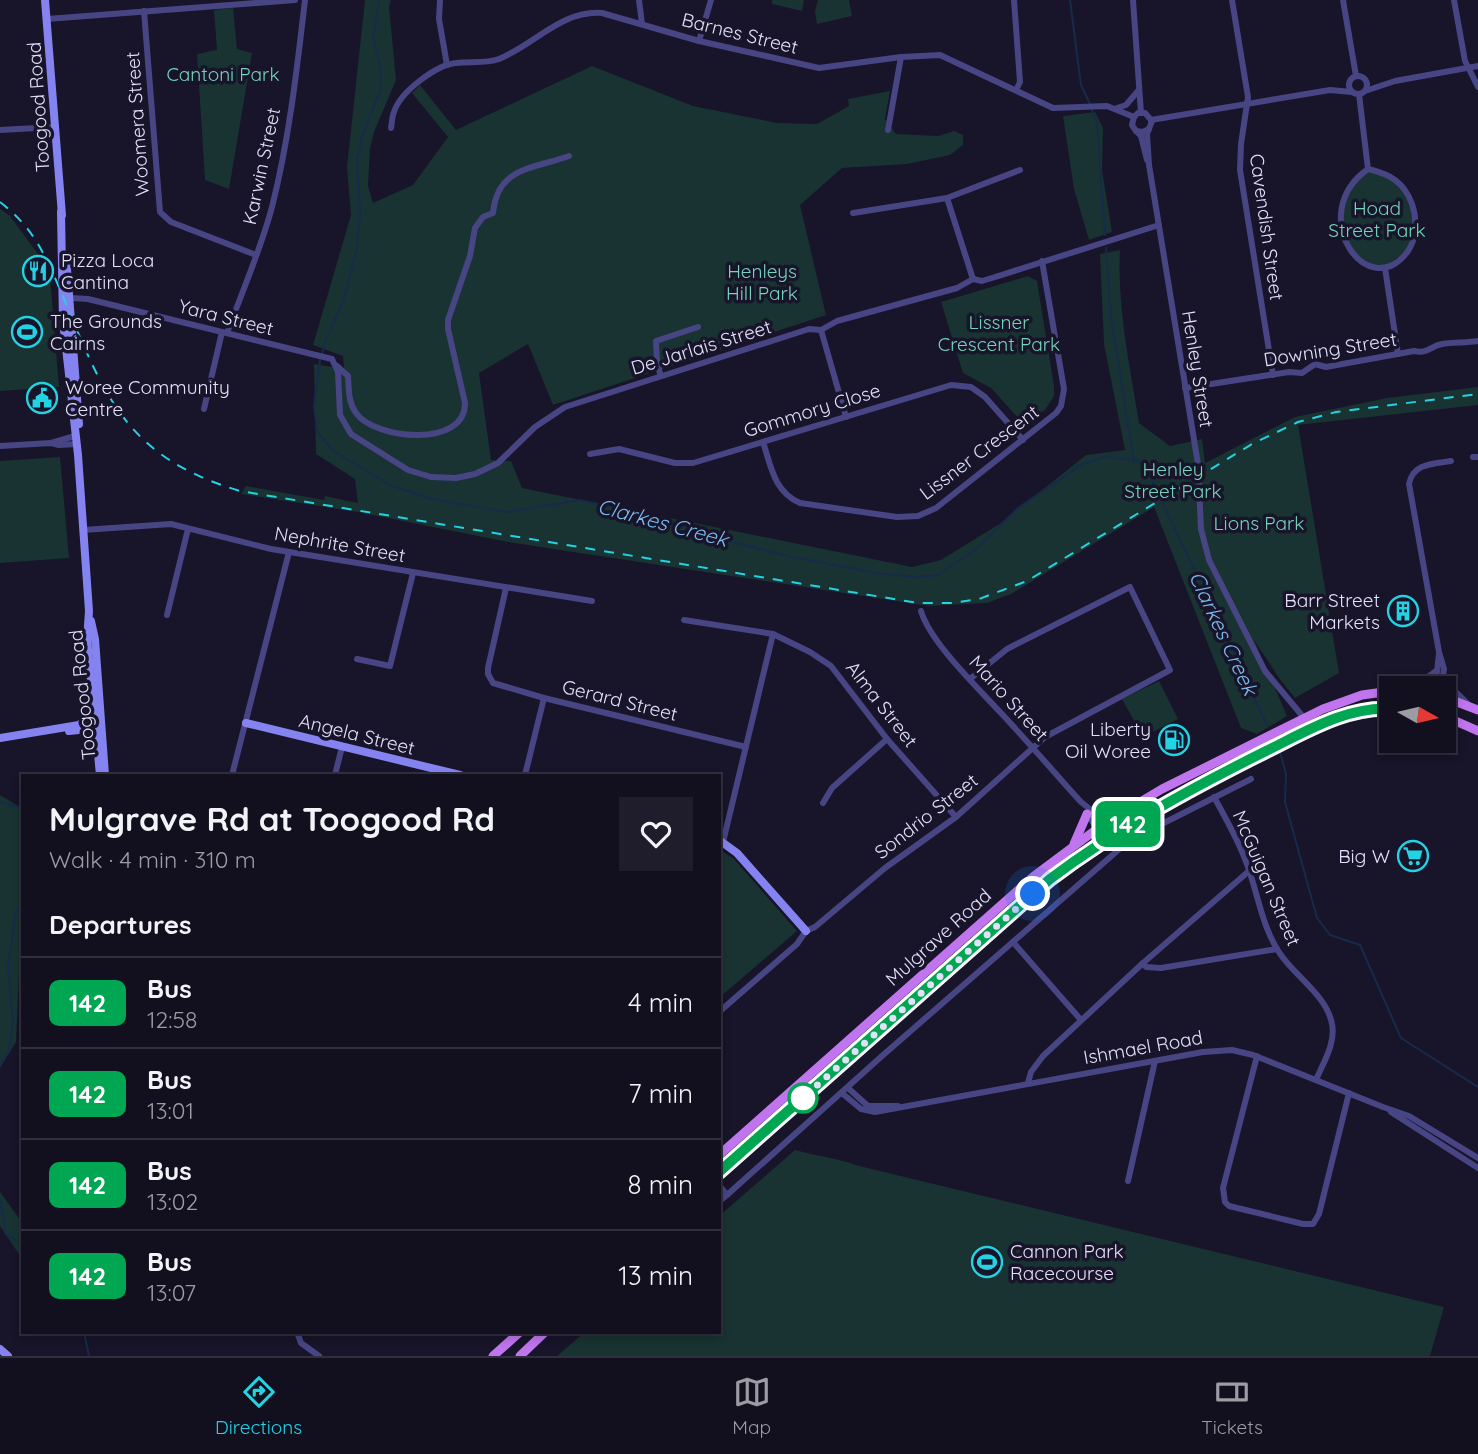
<!DOCTYPE html>
<html lang="en">
<head>
<meta charset="utf-8">
<style>
  :root { --surface:#120f1f; --page:#1f1d2c; --text:#f1f3f6; --muted:#9c9ca4; --line:#312f3d; --accent:#23d3e4 }
  body { margin:0; font-family:Quicksand,sans-serif; background:var(--page); color:var(--text); height:100vh; display:flex; flex-direction:column; font-size:26px; white-space:nowrap }
  * { box-sizing:border-box; margin:0 }
  p { font-size:23px; color:var(--muted) }
  .icon { flex:none; width:38px; height:38px; fill:none; stroke:currentColor; stroke-width:2; stroke-linecap:round; stroke-linejoin:round }
  .map { position:relative; flex:1; overflow:hidden }
  .panel { position:absolute; left:21px; top:774px; width:700px; height:560px; display:flex; flex-direction:column; background:var(--surface); border-radius:0px; box-shadow:0 4px 10px #0003,0 0 0 2px var(--line) }
  .panel>* { flex:none }
  .badge { padding:0 14px; border-radius:10px; font-size:24px; line-height:46px }
  .needle { width:46px; rotate:98deg }
  .tools { position:absolute; left:1379px; top:676px; display:grid; gap:14px }
  .tools a { display:grid; place-items:center; width:77px; height:77px; border-radius:0px; background:var(--surface); box-shadow:0 4px 10px #0003,0 0 0 2px var(--line); font-size:35px }
  .you { position:absolute; width:35px; height:35px; margin:-18px; border:5px solid #fff; border-radius:50%; background:#1a73e8; box-shadow:0 0 0 10px #1a73e833 }
  .map>.badge { position:absolute; translate:-50% -50%; box-shadow:0 0 0 4px #fff }
  h2 { padding:0 28px; font-size:26px; line-height:63px }
  .round { display:grid; place-items:center; flex:none; width:74px; height:74px; border-radius:0px; background:var(--page) }
  .head { display:flex; align-items:center; justify-content:space-between; height:119px; padding:0 28px }
  h1 { font-size:33px; font-weight:700; line-height:52px }
  ul { padding:0; list-style:none }
  li { display:flex; align-items:center; gap:21px; height:91px; padding:0 28px; border-top:2px solid var(--line) }
  li div { flex:1 }
  li b { display:block; font-size:26px }
  li em { font-style:normal }
  li .badge { min-width:77px; font-weight:700; text-align:center }
  .tabs { display:flex; justify-content:space-around; align-items:center; height:98px; border-top:2px solid var(--line); background:var(--surface); font-size:19px; color:var(--muted) }
  .tabs a { display:grid; justify-items:center; gap:4px }
  .tabs .on { color:var(--accent) }
  .map>svg:first-child { display:block }
  .green { fill:#183331 }
  .lines { fill:none; stroke-linecap:round; stroke-linejoin:round }
  .stream { stroke:#162b4c; stroke-width:2 }
  .street { stroke:#474583; stroke-width:6 }
  .secondary { stroke:#8583f0; stroke-width:8 }
  .primary { stroke:#c075ee; stroke-width:9 }
  .rail { stroke:#23d3e4; stroke-width:2; stroke-dasharray:10 9; stroke-linecap:butt }
  .line-casing { stroke:#fff; stroke-width:16 }
  .line { stroke:#00a651; stroke-width:10 }
  .walk { stroke:#e3e0fb; stroke-width:7; stroke-dasharray:0 12.6 }
  .stop-dot { fill:#fff; stroke:#00a651; stroke-width:3.5 }
  .labels { text-anchor:middle; dominant-baseline:central; stroke-width:7; stroke-linejoin:round; paint-order:stroke }
  .street-label { font-size:19px; fill:#e3e0fb; stroke:#181429 }
  .park-label { font-size:19px; fill:#74d4bb; stroke:#181429 }
  .poi-label { font-size:19px; fill:#e3e0fb; stroke:#181429; text-anchor:start }
  .water-label { font-size:21px; font-style:italic; fill:#7bbaef; stroke:#181429 }
</style>
</head>
<body>
<div class="map">
<svg width="1478" height="1356" viewBox="0 0 1478 1356">
  <rect width="100%" height="100%" fill="#181429"/>
  <g class="green">
    <path d="M365,0h26l-2,7 7,73 -22,52 -4,17 -2,37 5,17 40,-18 35,-48 -36,-44 8,-8 36,45 136,-64 101,40 84,17 40,1 32,-18 -1,-7 42,-8 -5,28 11,15 42,2 16,-5 9,4v10l-13,10 -43,9 -65,4 -42,37 26,110 -273,90 -25,-61 -49,29 12,87 20,1 11,27 390,79 29,-7 60,-37 85,-68 39,-5 -21,-106 -4,-90 20,-4c-3,58 10,116 19,173l31,23 32,-7 3,24 90,-46 92,-19 91,-11v18l-180,20 41,248 -44,25 -16,-20 -25,-38 33,76 -30,18 -16,-6 -87,-221 -143,87 -24,9 -58,3 -421,-64 -150,-30 -117,-18 5,-8 78,14 1,-4 33,7 -3,-24 -39,-25 -2,-90 30,5 -1,-13 -30,-11 38,-130 -4,-48z"/>
    <polygon points="772,0 804,0 802,11 772,4"/>
    <polygon points="818,0 849,0 852,16 817,24 815,11"/>
    <polygon points="233,8 237,49 252,53 229,189 205,180 197,54 217,50 214,10"/>
    <polygon points="1095,112 1103,128 1102,170 1112,232 1089,240 1074,189 1063,116"/>
    <polygon points="1368,169 1402,183 1414,208 1412,245 1385,268 1360,261 1341,230 1346,193"/>
    <polygon points="0,209 10,216 38,254 50,277 59,387 0,391"/>
    <polygon points="1028,276 1037,281 1054,386 1054,396 1045,410 1026,424 1020,420 991,388 963,373 941,302"/>
    <polygon points="60,457 69,558 0,563 0,461"/>
    <polygon points="1159,681 1178,719 1143,737 1122,699"/>
    <polygon points="0,795 23,809 23,935 20,950 16,1042 0,1068"/>
    <polygon points="719,849 734,859 797,931 719,998"/>
    <path d="M795,1150c21,6 43,8 64,16l585,141 -14,49h-873l28,-24h134v-116z"/>
    <polygon points="0,1192 23,1224 23,1260 0,1226"/>
  </g>
  <g class="lines">
    <g class="stream">
      <polyline points="1070,0 1081,85 1090,104"/>
      <polyline points="1092,110 1097,124 1105,235"/>
      <polyline points="1106,248 1111,318 1134,461"/>
      <polyline points="322,354 326,339 343,302 357,248 360,214 357,159 363,134 381,88 380,66 373,37 379,0"/>
      <polyline points="320,360 314,405 317,431 332,450 390,485 428,498 506,512 579,500 632,511 670,521 698,533 788,556 876,573 916,577 938,575 975,550 1018,508 1082,464 1104,457 1139,461 1151,478 1267,725"/>
      <polyline points="1280,752 1286,774 1285,802 1317,918 1330,935 1360,945 1401,1038 1478,1087"/>
      <polyline points="0,802 23,809"/>
      <polyline points="0,1066 9,1050 13,1023 8,967 16,911 23,904"/>
      <polyline points="0,1200 6,1234 23,1246"/>
      <polyline points="84,1332 89,1356"/>
    </g>
    <g class="street">
      <polyline points="440,0 439,19 447,65"/>
      <polyline points="639,0 642,24"/>
      <polyline points="1014,0 1020,82 1016,90"/>
      <polyline points="1133,0 1141,113"/>
      <polyline points="1232,0 1248,97 1241,144 1240,170 1273,375"/>
      <polyline points="1343,0 1356,76"/>
      <polyline points="1454,0 1465,61 1478,87"/>
      <polyline points="144,11 160,212 171,222 256,255"/>
      <polyline points="47,19 295,0"/>
      <polyline points="699,41 711,0"/>
      <circle cx="1358" cy="85" r="9"/>
      <polyline points="1365,91 1395,81 1478,66"/>
      <polyline points="1359,94 1368,169"/>
      <polyline points="1117,108 1126,105 1138,91"/>
      <polyline points="1134,117 1138,113 1145,113 1152,121 1147,134 1149,165 1198,464 1201,529 1209,560 1265,671 1304,718"/>
      <polyline points="1134,117 1132,125 1136,131 1143,132 1149,129"/>
      <polyline points="1151,120 1330,90 1352,92"/>
      <path d="M391,128c1,-5 1,-12 3,-16 6,-20 42,-47 62,-49 15,-2 29,1 43,-4 36,-15 63,-49 103,-46l97,28 120,27 82,-11 39,-2 113,53 54,-2 27,11"/>
      <polyline points="0,130 55,127"/>
      <polyline points="888,130 901,57"/>
      <polyline points="1136,131 1141,136 1147,160"/>
      <path d="M1368,169c22,5 36,13 44,35 5,14 5,34 -4,47 -40,55 -104,-37 -40,-82z"/>
      <polyline points="947,198 973,279"/>
      <polyline points="853,213 947,198 1020,170"/>
      <polyline points="1385,268 1398,354"/>
      <polyline points="71,298 88,299 332,359 338,372 340,415 351,434 408,470 431,477 456,478 475,474 498,463 535,427 565,407 809,329 821,330 837,321 957,288 973,279 982,281 992,278 1159,225"/>
      <polyline points="821,330 846,417"/>
      <path d="M227,333c15,-41 34,-84 45,-126 17,-67 25,-138 33,-207"/>
      <path d="M337,366l11,10c1,13 0,26 8,37 19,27 110,35 109,-10l-17,-74v-9l22,-64 5,-28 8,-11 10,-4c4,-46 40,-44 76,-57"/>
      <polyline points="661,376 657,364 656,341 698,327"/>
      <path d="M1185,388l104,-16 13,1 13,-9 11,3 88,-16c15,3 16,-5 28,-7 12,-2 24,-1 36,-3"/>
      <polyline points="204,409 222,332"/>
      <path d="M763,442c8,24 11,50 37,61l97,14 21,-1 18,-8 120,-95 5,-7 3,-17 -22,-128"/>
      <polyline points="51,443 75,436"/>
      <polyline points="0,446 51,443 59,445 76,444"/>
      <polyline points="590,454 619,449 675,463 693,463 951,385 971,387 985,397 1023,440"/>
      <polyline points="1473,457 1478,457"/>
      <polyline points="83,530 171,524 271,549 592,601"/>
      <polyline points="506,588 488,668 488,674 493,683 544,698 746,747"/>
      <path d="M921,611c9,31 57,77 80,102 27,29 53,59 80,89l19,15 12,17"/>
      <polyline points="167,615 188,529"/>
      <polyline points="684,620 773,634 810,652 831,666 887,739 956,817"/>
      <polyline points="357,659 390,666 413,573"/>
      <polyline points="1444,677 1449,685 1469,705"/>
      <polyline points="1407,688 1423,681 1436,671"/>
      <polyline points="1431,688 1437,672 1439,653"/>
      <path d="M1441,688l3,-19 -5,-17 -30,-168c4,-21 24,-20 42,-23"/>
      <polyline points="232,775 289,552"/>
      <polyline points="335,775 342,747"/>
      <polyline points="525,775 544,698"/>
      <path d="M1214,797c11,20 23,41 31,62 13,32 16,68 36,96 15,22 46,41 51,69 4,19 -9,39 -16,56"/>
      <polyline points="823,803 832,788 887,739"/>
      <polyline points="1086,813 1105,839"/>
      <polyline points="723,842 773,634"/>
      <polyline points="1013,942 1081,1020"/>
      <polyline points="1143,963 1146,967 1161,968 1277,949"/>
      <polyline points="719,1012 797,944 806,931 815,927 885,868 956,817 1045,737 1170,670 1130,587 1007,649 970,679"/>
      <polyline points="1257,1056 1223,1188 1225,1202 1229,1206 1303,1224 1313,1224 1319,1214 1349,1093"/>
      <polyline points="1028,1083 1031,1072 1043,1056 1143,963 1249,871"/>
      <polyline points="848,1088 868,1106 898,1106"/>
      <polyline points="843,1094 861,1109 875,1112 1203,1052 1232,1050 1253,1055 1383,1107 1409,1116 1478,1158"/>
      <polyline points="1391,1112 1478,1168"/>
      <polyline points="1128,1181 1155,1061"/>
      <polyline points="719,1185 727,1195"/>
      <polyline points="719,1199 721,1200 727,1195 882,1056 1124,845 1142,834 1251,779"/>
      <polyline points="297,1332 301,1343 319,1356"/>
    </g>
    <g class="secondary">
      <polyline points="45,0 62,215"/>
      <polyline points="61,212 63,321 78,455 89,611 87,640 100,775"/>
      <polyline points="66,256 79,424"/>
      <polyline points="91,621 95,639 105,775"/>
      <polyline points="246,723 460,775"/>
      <polyline points="69,731 98,728"/>
      <polyline points="0,738 79,725 86,719 89,706"/>
      <polyline points="719,840 737,853 806,931"/>
      <polyline points="0,1349 8,1356"/>
    </g>
    <g class="primary">
      <polyline points="1444,697 1478,710"/>
      <polyline points="1444,716 1478,731"/>
      <polyline points="1074,844 1087,814"/>
      <polyline points="719,1155 1034,876 1105,823 1162,789 1323,709 1362,695 1391,691"/>
      <path d="M719,1172l314,-278c67,-58 144,-99 223,-138 44,-21 86,-46 135,-48"/>
      <polyline points="493,1356 520,1332"/>
      <polyline points="520,1356 545,1332"/>
    </g>
    <path class="rail" d="M0,202c34,26 45,53 62,92 42,101 63,163 178,197l678,112h34l27,-4 48,-18 225,-137 46,-22 38,-10 142,-18"/>
  </g>
  <g class="lines">
    <g class="line-casing">
      <path id="line" d="M719,1172l331,-293c68,-51 140,-90 216,-128 39,-19 81,-45 125,-42"/>
    </g>
    <use href="#line" class="line"/>
    <polyline class="walk" points="803,1098 796,1104 1033,894"/>
  </g>
  <defs>
    <g id="restaurant-ring" transform="scale(1.575)"><circle r="9.5" fill="#181429" stroke="#23d3e4" stroke-width="1.5"/><path d="M-5-6h1v4h1v-4h1v4h1v-4h1v5L-1.5 .5V6h-2V.5L-5-1ZM5-6V6H3V1.5H1.5Q1.5-4 5-6Z" fill="#23d3e4"/></g>
    <g id="stadium-ring" transform="scale(1.575)"><circle r="9.5" fill="#181429" stroke="#23d3e4" stroke-width="1.5"/><path d="M0-5a6.5 5 0 1 0 0 10a6.5 5 0 1 0 0-10ZM-3.5-1.8h7v3.6h-7Z" fill="#23d3e4"/></g>
    <g id="civic-ring" transform="scale(1.575)"><circle r="9.5" fill="#181429" stroke="#23d3e4" stroke-width="1.5"/><path d="M-.6-6.5H3V-4.5H.6V-3L4-1V1h2V6H-6V1h2V-1L-.6-3ZM-1.2 2.5V6h2.4V2.5Z" fill="#23d3e4"/></g>
    <g id="building-ring" transform="scale(1.575)"><circle r="9.5" fill="#181429" stroke="#23d3e4" stroke-width="1.5"/><path d="M-4-6H4V6H1V3H-1V6H-4ZM-2.5-4.3h1.7v1.8h-1.7ZM.8-4.3h1.7v1.8H.8ZM-2.5-1h1.7V.8h-1.7ZM.8-1h1.7V.8H.8Z" fill="#23d3e4"/></g>
    <g id="fuel-ring" transform="scale(1.575)"><circle r="9.5" fill="#181429" stroke="#23d3e4" stroke-width="1.5"/><path d="M-5.5-6h7V0h2V4h1.3V-2.5L3-4.5l.8-.8L6-3V5H2.5V1h-1V6h-7ZM-4.2-4.7v3.2H.2V-4.7Z" fill="#23d3e4"/></g>
    <g id="supermarket-ring" transform="scale(1.575)"><circle r="9.5" fill="#181429" stroke="#23d3e4" stroke-width="1.5"/><path d="M-6-5.5h2.5l.6 2H6L4.5 2H-2.5L-4.4-4H-6ZM-1.5 3.2a1.3 1.3 0 1 0 .1 0ZM3 3.2a1.3 1.3 0 1 0 .1 0Z" fill="#23d3e4"/></g>
  </defs>
  <g fill-rule="evenodd">
    <use href="#restaurant-ring" x="38" y="271"/>
    <use href="#stadium-ring" x="27" y="332"/>
    <use href="#civic-ring" x="42" y="398"/>
    <use href="#building-ring" x="1403" y="611"/>
    <use href="#fuel-ring" x="1174" y="740"/>
    <use href="#supermarket-ring" x="1413" y="856"/>
    <use href="#stadium-ring" x="987" y="1262"/>
  </g>
  <circle class="stop-dot" cx="803" cy="1098" r="14"/>
  <g class="labels">
    <g class="street-label">
      <text transform="translate(740 33) rotate(14)">Barnes Street</text>
      <text transform="translate(38 107) rotate(-94)">Toogood Road</text>
      <text transform="translate(137 124) rotate(-94)">Woomera Street</text>
      <text transform="translate(261 166) rotate(-78)">Karwin Street</text>
      <text transform="translate(1267 227) rotate(82)">Cavendish Street</text>
      <text transform="translate(226 317) rotate(14)">Yara Street</text>
      <text transform="translate(701 347) rotate(-17)">De Jarlais Street</text>
      <text transform="translate(1330 349) rotate(-9)">Downing Street</text>
      <text transform="translate(1198 369) rotate(81)">Henley Street</text>
      <text transform="translate(812 410) rotate(-17)">Gommory Close</text>
      <text transform="translate(979 452) rotate(-37)">Lissner Crescent</text>
      <text transform="translate(340 544) rotate(10)">Nephrite Street</text>
      <text transform="translate(82 695) rotate(-96)">Toogood Road</text>
      <text transform="translate(1009 698) rotate(48)">Mario Street</text>
      <text transform="translate(620 700) rotate(14)">Gerard Street</text>
      <text transform="translate(882 704) rotate(52)">Alma Street</text>
      <text transform="translate(357 734) rotate(14)">Angela Street</text>
      <text transform="translate(926 816) rotate(-38)">Sondrio Street</text>
      <text transform="translate(1267 878) rotate(67)">McGuigan Street</text>
      <text transform="translate(938 937) rotate(-42)">Mulgrave Road</text>
      <text transform="translate(1143 1047) rotate(-10)">Ishmael Road</text>
    </g>
    <g class="park-label">
      <text x="223" y="74">Cantoni Park</text>
      <text x="1377" y="208">Hoad<tspan x="1377" dy="22">Street Park</tspan></text>
      <text x="762" y="271">Henleys<tspan x="762" dy="22">Hill Park</tspan></text>
      <text x="999" y="322">Lissner<tspan x="999" dy="22">Crescent Park</tspan></text>
      <text x="1173" y="469">Henley<tspan x="1173" dy="22">Street Park</tspan></text>
      <text x="1259" y="523">Lions Park</text>
    </g>
    <g class="poi-label">
      <text x="61" y="260">Pizza Loca<tspan x="61" dy="22">Cantina</tspan></text>
      <text x="50" y="321">The Grounds<tspan x="50" dy="22">Cairns</tspan></text>
      <text x="65" y="387">Woree Community<tspan x="65" dy="22">Centre</tspan></text>
      <text x="1380" y="600" text-anchor="end">Barr Street<tspan x="1380" dy="22">Markets</tspan></text>
      <text x="1151" y="729" text-anchor="end">Liberty<tspan x="1151" dy="22">Oil Woree</tspan></text>
      <text x="1390" y="856" text-anchor="end">Big W</text>
      <text x="1010" y="1251">Cannon Park<tspan x="1010" dy="22">Racecourse</tspan></text>
    </g>
    <g class="water-label">
      <text transform="translate(663 522) rotate(15)">Clarkes Creek</text>
      <text transform="translate(1224 633) rotate(65)">Clarkes Creek</text>
    </g>
  </g>
</svg>
<div class="tools">
<a><svg class="needle" viewBox="-14 -14 28 28"><path d="M0-13l5 13h-10z" fill="#e53935"/><path d="M0 13l5-13h-10z" fill="#9c9ca4"/></svg></a>
</div>
<div class="you" style="left:1033px;top:894px"></div>
<b class="badge" style="left:1128px;top:824px;background:#00a651;color:#fff">142</b>
<section class="panel">
<div class="head"><div><h1>Mulgrave Rd at Toogood Rd</h1><p>Walk · 4 min · 310 m</p></div><a class="round"><svg class="icon" aria-label="heart" viewBox="0 0 24 24"><path d="M12 20l-8-8c-3-5 5-10 8-4 3-6 11-1 8 4z"/></svg></a></div>
<h2>Departures</h2>
<ul>
<li><span class="badge" style="background:#00a651;color:#fff">142</span><div><b>Bus</b><p>12:58</p></div><em>4 min</em></li>
<li><span class="badge" style="background:#00a651;color:#fff">142</span><div><b>Bus</b><p>13:01</p></div><em>7 min</em></li>
<li><span class="badge" style="background:#00a651;color:#fff">142</span><div><b>Bus</b><p>13:02</p></div><em>8 min</em></li>
<li><span class="badge" style="background:#00a651;color:#fff">142</span><div><b>Bus</b><p>13:07</p></div><em>13 min</em></li>
</ul>
</section>
</div>
<nav class="tabs">
<a class="on"><svg class="icon" aria-label="directions" viewBox="0 0 24 24"><path d="M12 3l9 9-9 9-9-9zM9 14v-3h6M13 9l2 2-2 2"/></svg>Directions</a>
<a><svg class="icon" aria-label="map" viewBox="0 0 24 24"><path d="M3 6l6-2 6 2 6-2v14l-6 2-6-2-6 2zM9 4v14M15 6v14"/></svg>Map</a>
<a><svg class="icon" aria-label="tickets" viewBox="0 0 24 24"><path d="M3 7h18v10H3zM15 7v10"/></svg>Tickets</a>
</nav>
</body>
</html>
